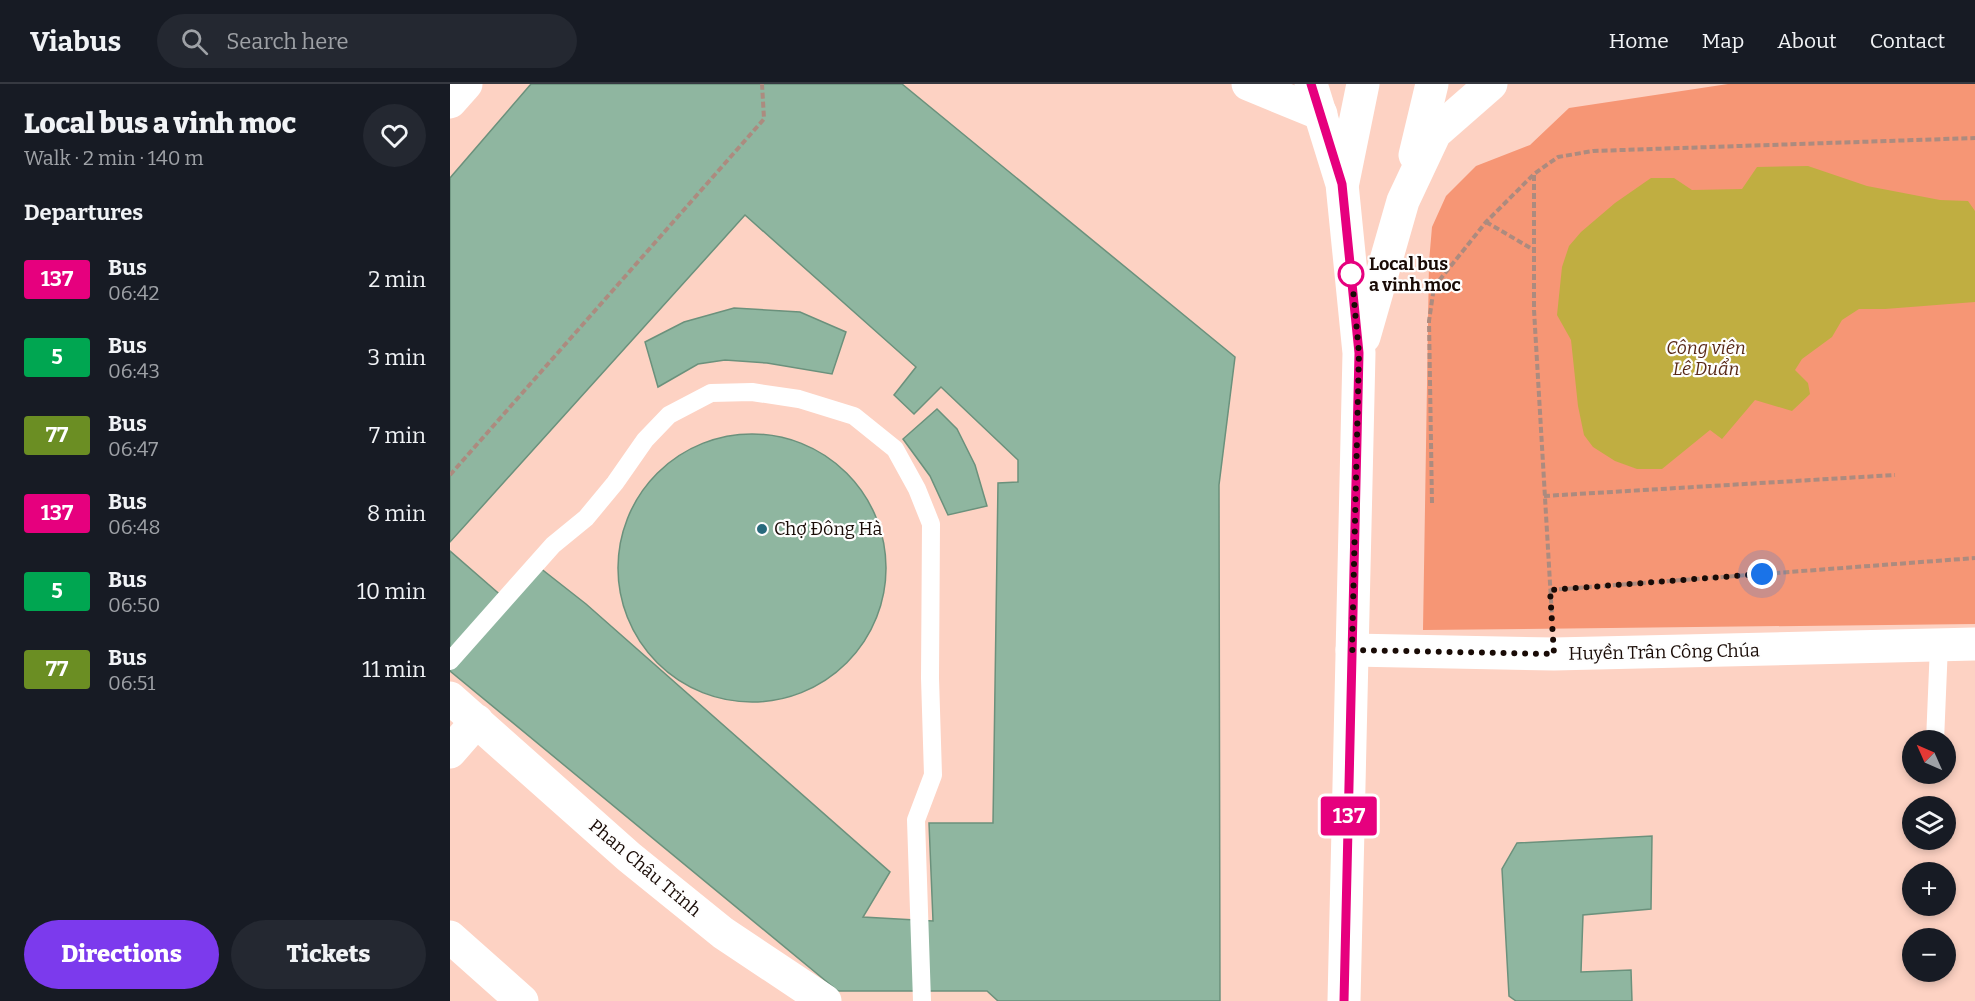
<!DOCTYPE html>
<html lang="en">
<head>
<meta charset="utf-8">
<style>
  :root { --surface:#171b24; --page:#242831; --text:#f1f3f6; --muted:#9ea1a6; --line:#363941; --accent:#7c3aed }
  body { margin:0; font-family:Bitter,serif; background:var(--page); color:var(--text); height:100vh; display:flex; flex-direction:column; font-size:22px; white-space:nowrap }
  * { box-sizing:border-box; margin:0 }
  p { font-size:20px; color:var(--muted) }
  .icon { flex:none; width:33px; height:33px; fill:none; stroke:currentColor; stroke-width:2; stroke-linecap:round; stroke-linejoin:round }
  .map { position:relative; flex:1; overflow:hidden }
  .sheet { display:flex; flex-direction:column; background:var(--surface); width:450px }
  .sheet>* { flex:none }
  .badge { padding:0 12px; border-radius:4px; font-size:21px; line-height:39px }
  .needle { width:39px; rotate:315deg }
  .tools { position:absolute; left:1452px; top:646px; display:grid; gap:12px }
  .tools a { display:grid; place-items:center; width:54px; height:54px; border-radius:50%; background:var(--surface); box-shadow:0 3px 9px #0003; font-size:30px }
  .you { position:absolute; width:30px; height:30px; margin:-15px; border:4px solid #fff; border-radius:50%; background:#1a73e8; box-shadow:0 0 0 9px #1a73e833 }
  .map>.badge { position:absolute; translate:-50% -50%; box-shadow:0 0 0 3px #fff }
  h2 { padding:0 24px; font-size:22px; line-height:54px }
  .round { display:grid; place-items:center; flex:none; width:63px; height:63px; border-radius:32px; background:var(--page) }
  .overview { display:flex; align-items:center; justify-content:space-between; height:102px; padding:0 24px }
  h1 { font-size:28px; font-weight:800; line-height:45px }
  .cta { display:flex; gap:12px; margin-top:auto; padding:12px 24px }
  .cta a { flex:1; height:69px; border-radius:36px; background:var(--accent); color:#fff; font-size:24px; font-weight:800; line-height:69px; text-align:center }
  .cta a+a { background:var(--page); color:var(--text) }
  ul { padding:0; list-style:none }
  li { display:flex; align-items:center; gap:18px; height:78px; padding:0 24px }
  li div { flex:1 }
  li b { display:block; font-size:22px }
  li em { font-style:normal }
  li .badge { min-width:66px; font-weight:700; text-align:center }
  header { display:flex; align-items:center; gap:36px; box-sizing:border-box; height:84px; padding:0 30px; background:var(--surface); border-bottom:2px solid var(--line) }
  header strong { font-size:28px }
  nav { display:flex; gap:33px; margin-inline-start:auto; font-size:21px }
  .search { width:420px; height:54px; background:var(--page); display:flex; align-items:center; gap:15px; box-sizing:border-box; padding:0 21px; border-radius:33px; color:var(--muted); font-size:22px }
  main { display:flex; flex:1; min-height:0 }
  .map>svg:first-child { display:block }
  .green { fill:#f69675 }
  .water { fill:#c0ae41 }
  .building { fill:#8fb6a0; stroke:#6b917c; stroke-width:1.5 }
  .lines { fill:none; stroke-linecap:round; stroke-linejoin:round }
  .path { stroke:#ac8b7f; stroke-width:4; stroke-dasharray:6 3; stroke-linecap:butt }
  .lane { stroke:#fff; stroke-width:18 }
  .street { stroke:#fff; stroke-width:33 }
  .secondary { stroke:#fff; stroke-width:33 }
  .line-casing { stroke:#fff; stroke-width:14 }
  .line { stroke:#e6007e; stroke-width:9 }
  .walk { stroke:#190b06; stroke-width:6; stroke-dasharray:0 10.8 }
  .stop-dot { fill:#fff; stroke:#e6007e; stroke-width:3 }
  .poi-dot { fill:#286a7d; stroke:#fefefe; stroke-width:2 }
  .labels { text-anchor:middle; dominant-baseline:central; stroke-width:4.5; stroke-linejoin:round; paint-order:stroke }
  .stop-label { font-size:18px; font-weight:bold; fill:#190b06; stroke:#fefefe; text-anchor:start }
  .park-label { font-size:18px; font-style:italic; fill:#582816; stroke:#fefefe }
  .poi-label { font-size:18px; fill:#190b06; stroke:#fefefe; text-anchor:start }
  .street-label { font-size:18px; fill:#190b06; stroke:#fefefe }
</style>
</head>
<body>
<header>
<strong>Viabus</strong>
<div class="search"><svg class="icon" aria-label="search" viewBox="0 0 24 24"><circle cx="10" cy="10" r="6"/><path d="M15 15l6 6"/></svg>Search here</div>
<nav><a>Home</a><a>Map</a><a>About</a><a>Contact</a></nav>
</header>
<main>
<section class="sheet">
<div class="overview"><div><h1>Local bus a vinh moc</h1><p>Walk · 2 min · 140 m</p></div><a class="round"><svg class="icon" aria-label="heart" viewBox="0 0 24 24"><path d="M12 20l-8-8c-3-5 5-10 8-4 3-6 11-1 8 4z"/></svg></a></div>
<h2>Departures</h2>
<ul>
<li><span class="badge" style="background:#e6007e;color:#fff">137</span><div><b>Bus</b><p>06:42</p></div><em>2 min</em></li>
<li><span class="badge" style="background:#00a651;color:#fff">5</span><div><b>Bus</b><p>06:43</p></div><em>3 min</em></li>
<li><span class="badge" style="background:#6b8e23;color:#fff">77</span><div><b>Bus</b><p>06:47</p></div><em>7 min</em></li>
<li><span class="badge" style="background:#e6007e;color:#fff">137</span><div><b>Bus</b><p>06:48</p></div><em>8 min</em></li>
<li><span class="badge" style="background:#00a651;color:#fff">5</span><div><b>Bus</b><p>06:50</p></div><em>10 min</em></li>
<li><span class="badge" style="background:#6b8e23;color:#fff">77</span><div><b>Bus</b><p>06:51</p></div><em>11 min</em></li>
</ul>
<div class="cta"><a>Directions</a><a>Tickets</a></div>
</section>
<div class="map">
<svg width="1525" height="917" viewBox="0 0 1525 917">
  <rect width="100%" height="100%" fill="#fdd2c3"/>
  <polygon class="green" points="1278,0 1525,0 1525,540 973,546 979,178 982,143 996,112 1026,82 1080,61 1119,24"/>
  <polygon class="water" points="1358,82 1417,102 1490,116 1518,117 1525,127 1525,218 1435,225 1409,225 1392,236 1382,253 1352,275 1345,286 1358,299 1360,310 1342,327 1305,316 1272,355 1260,346 1212,385 1187,385 1165,377 1143,363 1134,351 1128,322 1121,256 1107,231 1112,183 1119,162 1131,148 1165,119 1201,94 1224,94 1242,106 1292,105 1307,83"/>
  <g class="building">
    <polygon points="81,0 452,0 785,273 769,401 770,917 548,917 537,907 388,907 0,587 0,467 54,514 85,480 136,520 440,788 413,833 483,837 479,739 543,739 548,399 568,398 568,376 491,303 464,330 444,311 466,283 295,131 0,458 0,94"/>
    <polygon points="284,224 350,228 396,248 382,290 317,279 275,276 248,280 208,303 195,258 234,238"/>
    <polygon points="487,325 507,345 525,381 537,422 498,431 480,392 453,355"/>
    <circle cx="302" cy="484" r="134"/>
    <polygon points="1202,752 1201,825 1133,831 1131,888 1181,886 1182,917 1066,917 1059,912 1052,785 1067,759"/>
  </g>
  <g class="lines">
    <g class="path">
      <polyline points="1084,91 1084,226 1102,533"/>
      <polyline points="1036,138 1084,166"/>
      <polyline points="0,391 314,35 312,0"/>
      <polyline points="1094,412 1445,391"/>
      <polyline points="982,419 979,237 984,203 1036,138 1084,90 1108,73 1143,67 1525,54"/>
      <polyline points="1100,506 1525,474"/>
    </g>
    <g class="lane">
      <polyline points="0,577 103,461 136,434 165,399 195,356 219,331 261,309 302,308 349,315 404,332 445,365 467,405 481,440 480,594 483,691 466,736 472,917"/>
      <polyline points="1485,657 1489,561"/>
    </g>
    <g class="street">
      <polyline points="798,0 871,30"/>
      <polyline points="0,18 16,0"/>
      <polyline points="902,566 1104,570 1525,560"/>
      <polyline points="0,614 179,773 273,849 375,917"/>
      <polyline points="0,668 27,637"/>
      <polyline points="0,853 72,917"/>
    </g>
    <g class="secondary">
      <polyline points="861,0 892,100 909,269 894,917"/>
      <polyline points="965,71 982,0"/>
      <polyline points="893,98 913,0"/>
      <polyline points="914,253 953,117 985,49 1041,0"/>
    </g>
  </g>
  <g class="lines">
    <g class="line-casing">
      <polyline id="line" points="861,0 892,100 909,269 894,917"/>
    </g>
    <use href="#line" class="line"/>
    <polyline class="walk" points="901,190 901,184 909,269 902,566 1104,570 1100,506 1312,490"/>
  </g>
  <circle class="stop-dot" cx="901" cy="190" r="12"/>
  <circle class="poi-dot" cx="312" cy="445" r="6"/>
  <g class="labels">
    <g class="stop-label">
      <text x="919" y="180">Local bus<tspan x="919" dy="21">a vinh moc</tspan></text>
    </g>
    <g class="park-label">
      <text x="1256" y="264">Công viên<tspan x="1256" dy="21">Lê Duẩn</tspan></text>
    </g>
    <g class="poi-label">
      <text x="324" y="445">Chợ Đông Hà</text>
    </g>
    <g class="street-label">
      <text transform="translate(1214 568) rotate(-1)">Huyền Trân Công Chúa</text>
      <text transform="translate(195 784) rotate(40)">Phan Châu Trinh</text>
    </g>
  </g>
</svg>
<div class="tools">
<a><svg class="needle" viewBox="-14 -14 28 28"><path d="M0-13l5 13h-10z" fill="#e53935"/><path d="M0 13l5-13h-10z" fill="#9ea1a6"/></svg></a>
<a><svg class="icon" aria-label="layers" viewBox="0 0 24 24"><path d="M12 4l9 5-9 5-9-5zM3 14l9 5 9-5"/></svg></a>
<a>+</a>
<a>−</a>
</div>
<div class="you" style="left:1312px;top:490px"></div>
<b class="badge" style="left:899px;top:732px;background:#e6007e;color:#fff">137</b>
</div>
</main>
</body>
</html>
